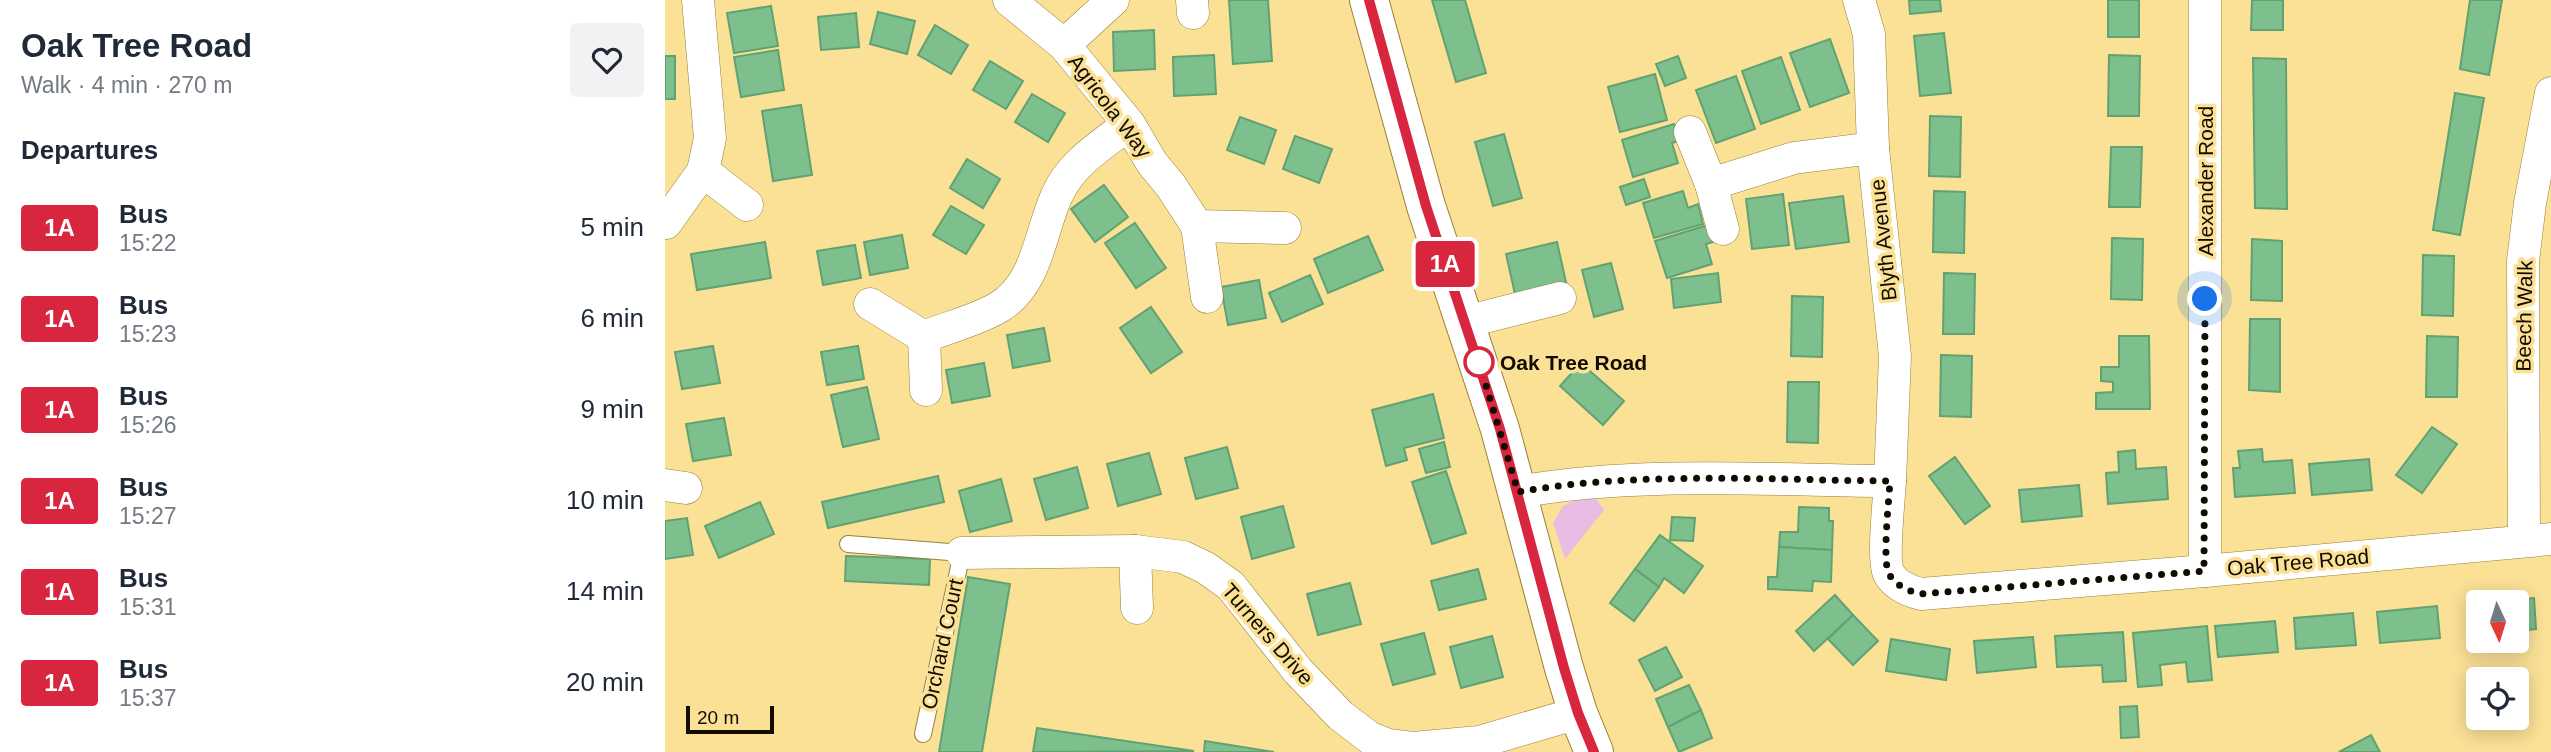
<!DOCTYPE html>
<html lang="en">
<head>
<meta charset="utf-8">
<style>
  :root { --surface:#fff; --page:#f2f2f3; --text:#1f2937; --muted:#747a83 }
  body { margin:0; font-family:Helvetica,sans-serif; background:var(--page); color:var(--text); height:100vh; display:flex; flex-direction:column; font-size:26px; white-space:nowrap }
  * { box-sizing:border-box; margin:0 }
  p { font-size:23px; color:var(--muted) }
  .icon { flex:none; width:38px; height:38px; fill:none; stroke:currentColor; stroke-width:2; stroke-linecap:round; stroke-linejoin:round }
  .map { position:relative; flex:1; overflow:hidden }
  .details { display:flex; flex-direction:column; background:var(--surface); width:665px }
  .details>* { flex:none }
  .badge { padding:0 14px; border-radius:5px; font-size:24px; line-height:46px }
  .needle { width:46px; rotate:176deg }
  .buttons { position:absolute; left:1801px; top:590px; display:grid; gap:14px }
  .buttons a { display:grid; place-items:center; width:63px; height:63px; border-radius:7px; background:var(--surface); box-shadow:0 4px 18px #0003; font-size:35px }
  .scale { position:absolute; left:21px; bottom:18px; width:88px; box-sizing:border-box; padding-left:7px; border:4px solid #120b00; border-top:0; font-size:19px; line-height:24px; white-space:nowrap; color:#120b00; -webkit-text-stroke:5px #fbe196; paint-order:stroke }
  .you { position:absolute; width:35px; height:35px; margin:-18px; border:5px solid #fff; border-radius:50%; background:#1a73e8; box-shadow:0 0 0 10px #1a73e833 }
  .map>.badge { position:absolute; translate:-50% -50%; box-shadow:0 0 0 4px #fff }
  h2 { padding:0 21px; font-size:26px; line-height:63px }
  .round { display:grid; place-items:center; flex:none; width:74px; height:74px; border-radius:7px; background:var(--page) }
  .overview { display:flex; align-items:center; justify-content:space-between; height:119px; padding:0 21px }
  h1 { font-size:33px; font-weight:600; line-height:52px }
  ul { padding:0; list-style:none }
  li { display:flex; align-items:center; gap:21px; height:91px; padding:0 21px }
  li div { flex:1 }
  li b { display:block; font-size:26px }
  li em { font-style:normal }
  li .badge { min-width:77px; font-weight:700; text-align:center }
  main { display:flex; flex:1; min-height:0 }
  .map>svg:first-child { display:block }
  .green { fill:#e9bce3 }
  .building { fill:#7dbf8d; stroke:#61a272; stroke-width:2 }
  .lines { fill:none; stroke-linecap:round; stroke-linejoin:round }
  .lane-casing { stroke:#988035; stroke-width:18 }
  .street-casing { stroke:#988035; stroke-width:33 }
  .secondary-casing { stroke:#988035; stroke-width:40 }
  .lane { stroke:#fff; stroke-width:16 }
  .street { stroke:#fff; stroke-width:32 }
  .secondary { stroke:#fff; stroke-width:38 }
  .line-casing { stroke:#fff; stroke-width:16 }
  .line { stroke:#d7263d; stroke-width:10 }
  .walk { stroke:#120b00; stroke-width:7; stroke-dasharray:0 12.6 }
  .stop-dot { fill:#fff; stroke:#d7263d; stroke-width:3.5 }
  .labels { text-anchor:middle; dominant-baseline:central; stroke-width:7; stroke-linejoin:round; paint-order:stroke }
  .street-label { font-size:21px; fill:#120b00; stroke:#fbe196 }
  .stop-label { font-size:21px; font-weight:bold; fill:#120b00; stroke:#fbe196; text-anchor:start }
</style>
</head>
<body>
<main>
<section class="details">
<div class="overview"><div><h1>Oak Tree Road</h1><p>Walk · 4 min · 270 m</p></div><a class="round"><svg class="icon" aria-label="heart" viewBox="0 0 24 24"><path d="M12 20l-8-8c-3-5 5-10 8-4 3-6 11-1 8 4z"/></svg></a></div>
<h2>Departures</h2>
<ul>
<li><span class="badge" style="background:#d7263d;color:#fff">1A</span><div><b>Bus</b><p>15:22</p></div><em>5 min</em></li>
<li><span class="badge" style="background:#d7263d;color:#fff">1A</span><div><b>Bus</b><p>15:23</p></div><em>6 min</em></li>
<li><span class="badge" style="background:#d7263d;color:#fff">1A</span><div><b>Bus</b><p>15:26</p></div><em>9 min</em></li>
<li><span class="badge" style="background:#d7263d;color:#fff">1A</span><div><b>Bus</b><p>15:27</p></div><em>10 min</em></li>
<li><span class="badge" style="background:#d7263d;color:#fff">1A</span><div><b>Bus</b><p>15:31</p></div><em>14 min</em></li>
<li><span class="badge" style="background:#d7263d;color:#fff">1A</span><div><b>Bus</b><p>15:37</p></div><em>20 min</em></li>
</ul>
</section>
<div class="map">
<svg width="1886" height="752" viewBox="0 0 1886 752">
  <rect width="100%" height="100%" fill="#fbe196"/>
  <polygon class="green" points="919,496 929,496 939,510 900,559 888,523 898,506"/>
  <g class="building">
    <polygon points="564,0 603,0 607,61 568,64"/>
    <polygon points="767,0 800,0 821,73 791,82"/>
    <polygon points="1244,0 1275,0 1276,11 1245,14"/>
    <rect x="1443" y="0" width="31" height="37"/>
    <polygon points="1587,0 1618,0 1618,30 1586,30"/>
    <polygon points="1805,0 1837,0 1824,75 1795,69"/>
    <polygon points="106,6 113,46 69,53 62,13"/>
    <polygon points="213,12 250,21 242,54 205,44"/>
    <polygon points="191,13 194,47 156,50 153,17"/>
    <polygon points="270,25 303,45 286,74 253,55"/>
    <polygon points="489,30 490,69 449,71 448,32"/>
    <polygon points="1279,33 1286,93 1255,96 1249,36"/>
    <polygon points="1165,39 1184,93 1145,107 1125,53"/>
    <polygon points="113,50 119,90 76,97 69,57"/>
    <polygon points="549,55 551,94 509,96 508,57"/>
    <polygon points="1444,55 1475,56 1474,116 1443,116"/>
    <rect x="0" y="56" width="10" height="43"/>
    <polygon points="1013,56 1021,78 1000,86 991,64"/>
    <polygon points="1116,57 1135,110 1096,124 1077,71"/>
    <polygon points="1588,58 1621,59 1622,209 1590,208"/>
    <polygon points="325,61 358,81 341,109 308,90"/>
    <polygon points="990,74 1002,120 955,132 943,87"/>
    <polygon points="1071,76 1090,129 1051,143 1031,90"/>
    <polygon points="1790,93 1819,98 1795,235 1768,230"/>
    <polygon points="367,94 400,113 383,142 350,122"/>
    <polygon points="136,105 147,175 108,181 97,111"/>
    <polygon points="1265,116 1296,117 1295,177 1264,176"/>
    <polygon points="575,117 611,130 599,164 562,150"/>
    <polygon points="1009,124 1014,141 1007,143 1013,163 968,177 957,140"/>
    <polygon points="839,134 857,198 828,206 810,142"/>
    <polygon points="630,136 667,149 654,183 618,169"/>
    <polygon points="1446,147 1477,147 1475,207 1444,207"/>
    <polygon points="302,159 335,179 318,208 285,188"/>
    <polygon points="979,179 985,197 961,205 955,187"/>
    <polygon points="439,185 463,217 430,242 406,209"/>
    <polygon points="1018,191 1023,208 1033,204 1038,224 989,238 978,203"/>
    <polygon points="1269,191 1300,192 1299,253 1268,252"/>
    <polygon points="1118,194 1124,245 1087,249 1081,199"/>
    <polygon points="1178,196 1184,242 1131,249 1124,203"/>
    <polygon points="286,206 319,225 301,254 268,235"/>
    <polygon points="470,223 501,268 471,288 440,243"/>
    <polygon points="1043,225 1048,242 1041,244 1047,264 1002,278 990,241"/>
    <polygon points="237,235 243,268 205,275 199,242"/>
    <polygon points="703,236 718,270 663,293 649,259"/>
    <polygon points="1447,238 1478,239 1477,300 1446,299"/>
    <polygon points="1587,239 1617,241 1617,301 1586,300"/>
    <polygon points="100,242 106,278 32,290 26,254"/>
    <polygon points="892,242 901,282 850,294 841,254"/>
    <polygon points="190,245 196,278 158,285 152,251"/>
    <polygon points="1758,255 1789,256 1788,316 1757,315"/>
    <polygon points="946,263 958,309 929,317 917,270"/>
    <polygon points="1053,273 1056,302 1009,308 1006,279"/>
    <polygon points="1279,273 1310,274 1309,334 1278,334"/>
    <polygon points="645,275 658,304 617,322 604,293"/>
    <polygon points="594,280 601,318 563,325 556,287"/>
    <polygon points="1127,296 1158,297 1157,357 1126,356"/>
    <polygon points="486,307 517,352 486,373 455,328"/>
    <polygon points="1585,319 1615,319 1615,392 1584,390"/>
    <polygon points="379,328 385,361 348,368 342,335"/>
    <polygon points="1454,336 1484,336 1485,409 1431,409 1431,393 1448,392 1448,382 1436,381 1436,367 1454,367"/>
    <polygon points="1762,336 1793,337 1792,397 1761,397"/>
    <polygon points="48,346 55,383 17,389 10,352"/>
    <polygon points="193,346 199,379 162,385 156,352"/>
    <polygon points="1276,355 1307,356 1306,417 1275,416"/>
    <polygon points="319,363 325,396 287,403 281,370"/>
    <polygon points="916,363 959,401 938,425 895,386"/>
    <polygon points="1123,382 1154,382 1153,443 1122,442"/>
    <polygon points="202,387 214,439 178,447 166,395"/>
    <polygon points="768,394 779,438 739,448 742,460 721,466 707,410"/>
    <polygon points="59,418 66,455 28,461 21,424"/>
    <polygon points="1767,427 1792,444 1757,493 1731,475"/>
    <polygon points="779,442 785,467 761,473 754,449"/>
    <polygon points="562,447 573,488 531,499 520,458"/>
    <polygon points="1597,449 1598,462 1627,460 1630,493 1570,497 1568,468 1575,468 1573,451"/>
    <polygon points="1470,450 1471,469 1501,467 1503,499 1443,504 1441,473 1454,472 1453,452"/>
    <polygon points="484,453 496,494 453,506 442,464"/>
    <polygon points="1290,457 1325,506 1300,524 1264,476"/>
    <polygon points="1704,459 1707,490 1647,495 1644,464"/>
    <polygon points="412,467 423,508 381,520 369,479"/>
    <polygon points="781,471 801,533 767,544 747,482"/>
    <polygon points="273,476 279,502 163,528 157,502"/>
    <polygon points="336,479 347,521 305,532 294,491"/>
    <polygon points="1414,485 1417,516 1357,522 1354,490"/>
    <polygon points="95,502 109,534 54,558 40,526"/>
    <polygon points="618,506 629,547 587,559 576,517"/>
    <polygon points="1134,507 1164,508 1164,521 1168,521 1167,550 1114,547 1115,532 1133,532"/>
    <polygon points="1007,517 1030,518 1028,541 1005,540"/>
    <polygon points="22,518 28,555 0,559 0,521"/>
    <polygon points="995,535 1038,566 1019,593 999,578 994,587 970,569"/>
    <polygon points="1114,547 1167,550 1166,582 1148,581 1147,591 1103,589 1103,577 1112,577"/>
    <polygon points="181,556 265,559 264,585 180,581"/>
    <polygon points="813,569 821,599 774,610 766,581"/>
    <polygon points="970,569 994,587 969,621 945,603"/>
    <polygon points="303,577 345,584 317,752 274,752"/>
    <polygon points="685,583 696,624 653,635 642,594"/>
    <polygon points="1170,595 1188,615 1149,651 1131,631"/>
    <polygon points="1869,598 1871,629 1852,631 1852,602 1829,602"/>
    <polygon points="1772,606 1775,638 1715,643 1712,612"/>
    <polygon points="1688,613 1691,645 1631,649 1629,618"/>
    <polygon points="1188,615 1213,641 1188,665 1163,639"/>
    <polygon points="1610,621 1613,652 1553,657 1550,626"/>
    <polygon points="1542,626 1547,680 1523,682 1521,662 1495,665 1497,685 1473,687 1468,633"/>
    <polygon points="1458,632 1461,681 1438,682 1437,665 1392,667 1390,636"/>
    <polygon points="759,633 770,674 728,685 716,644"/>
    <polygon points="827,636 838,677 796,688 785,647"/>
    <polygon points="1368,637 1371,667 1312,673 1309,641"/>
    <polygon points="1226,639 1285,649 1281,680 1221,671"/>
    <polygon points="1001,647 1017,677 990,691 974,660"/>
    <polygon points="1024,685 1036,710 1003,727 991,699"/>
    <polygon points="1472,706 1474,737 1456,738 1455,707"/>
    <polygon points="1036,710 1047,738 1014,752 1003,727"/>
    <polygon points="372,728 529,751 368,752"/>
    <polygon points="1706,735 1715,752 1674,752"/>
    <polygon points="540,741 609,752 539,752"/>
  </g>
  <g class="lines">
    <g class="lane-casing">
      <polyline id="lane" points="183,544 297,553 258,734"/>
    </g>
    <g class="street-casing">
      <g id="street">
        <polyline points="344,0 399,45 464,124 487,163 506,186 532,226"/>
        <polyline points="527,0 528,13"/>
        <polyline points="1194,0 1204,34 1208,148 1230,356 1225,481"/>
        <polyline points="399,45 448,0"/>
        <polyline points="1025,132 1046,184"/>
        <polyline points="38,171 82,205"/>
        <polyline points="1,223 38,171 45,138 33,0"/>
        <polyline points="1058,229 1046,184 1129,158 1208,148"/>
        <polyline points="542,297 532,226 620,228"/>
        <path d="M205,304l54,33c24,-10 54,-17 75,-30 39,-23 41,-76 58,-112 14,-32 45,-50 72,-71"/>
        <polyline points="800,322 895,298"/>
        <polyline points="259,337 261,390"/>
        <polyline points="0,485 21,488"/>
        <path d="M853,492c118,-21 252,-12 372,-11 -1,19 -8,80 -1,93 7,12 20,17 32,20l284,-23 346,-32"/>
        <polyline points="1859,540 1858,261 1865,203 1886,93"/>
        <polyline points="470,551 472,608"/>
        <polyline points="297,553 470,551 518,557 541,568 566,586 633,671 675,715 705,738 723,745 748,748 814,742 913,713"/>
        <polyline points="1540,571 1540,0"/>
      </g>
    </g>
    <g class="secondary-casing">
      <polyline id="secondary" points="704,0 761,206 835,429 899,668 913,713 929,752"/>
    </g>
    <use href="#lane" class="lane"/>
    <use href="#street" class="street"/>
    <use href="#secondary" class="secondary"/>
  </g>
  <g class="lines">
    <g class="line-casing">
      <polyline id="line" points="704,0 761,206 835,429 899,668 913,713 929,752"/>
    </g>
    <use href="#line" class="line"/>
    <path class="walk" d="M814,362l39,130c119,-21 251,-12 372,-11 -1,19 -8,80 -1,93 7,12 20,17 32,20l283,-23 1,-272"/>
  </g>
  <circle class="stop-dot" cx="814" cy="362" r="14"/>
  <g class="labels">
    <g class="street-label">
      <text transform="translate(445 106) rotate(53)">Agricola Way</text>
      <text transform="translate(1540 181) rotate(-90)">Alexander Road</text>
      <text transform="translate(1218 240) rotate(-96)">Blyth Avenue</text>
      <text transform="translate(1859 316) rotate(-89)">Beech Walk</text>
      <text transform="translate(1633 562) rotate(-5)">Oak Tree Road</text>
      <text transform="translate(603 634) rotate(49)">Turners Drive</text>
      <text transform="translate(277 644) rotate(-78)">Orchard Court</text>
    </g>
    <g class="stop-label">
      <text x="835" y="362">Oak Tree Road</text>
    </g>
  </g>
</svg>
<div class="buttons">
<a><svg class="needle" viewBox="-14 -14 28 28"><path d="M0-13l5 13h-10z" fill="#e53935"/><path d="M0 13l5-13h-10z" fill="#747a83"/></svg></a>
<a><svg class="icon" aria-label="locate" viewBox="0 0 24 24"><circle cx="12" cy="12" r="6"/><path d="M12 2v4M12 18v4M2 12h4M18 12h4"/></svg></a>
</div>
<div class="scale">20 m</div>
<div class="you" style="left:1540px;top:299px"></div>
<b class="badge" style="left:780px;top:264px;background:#d7263d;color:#fff">1A</b>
</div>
</main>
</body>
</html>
